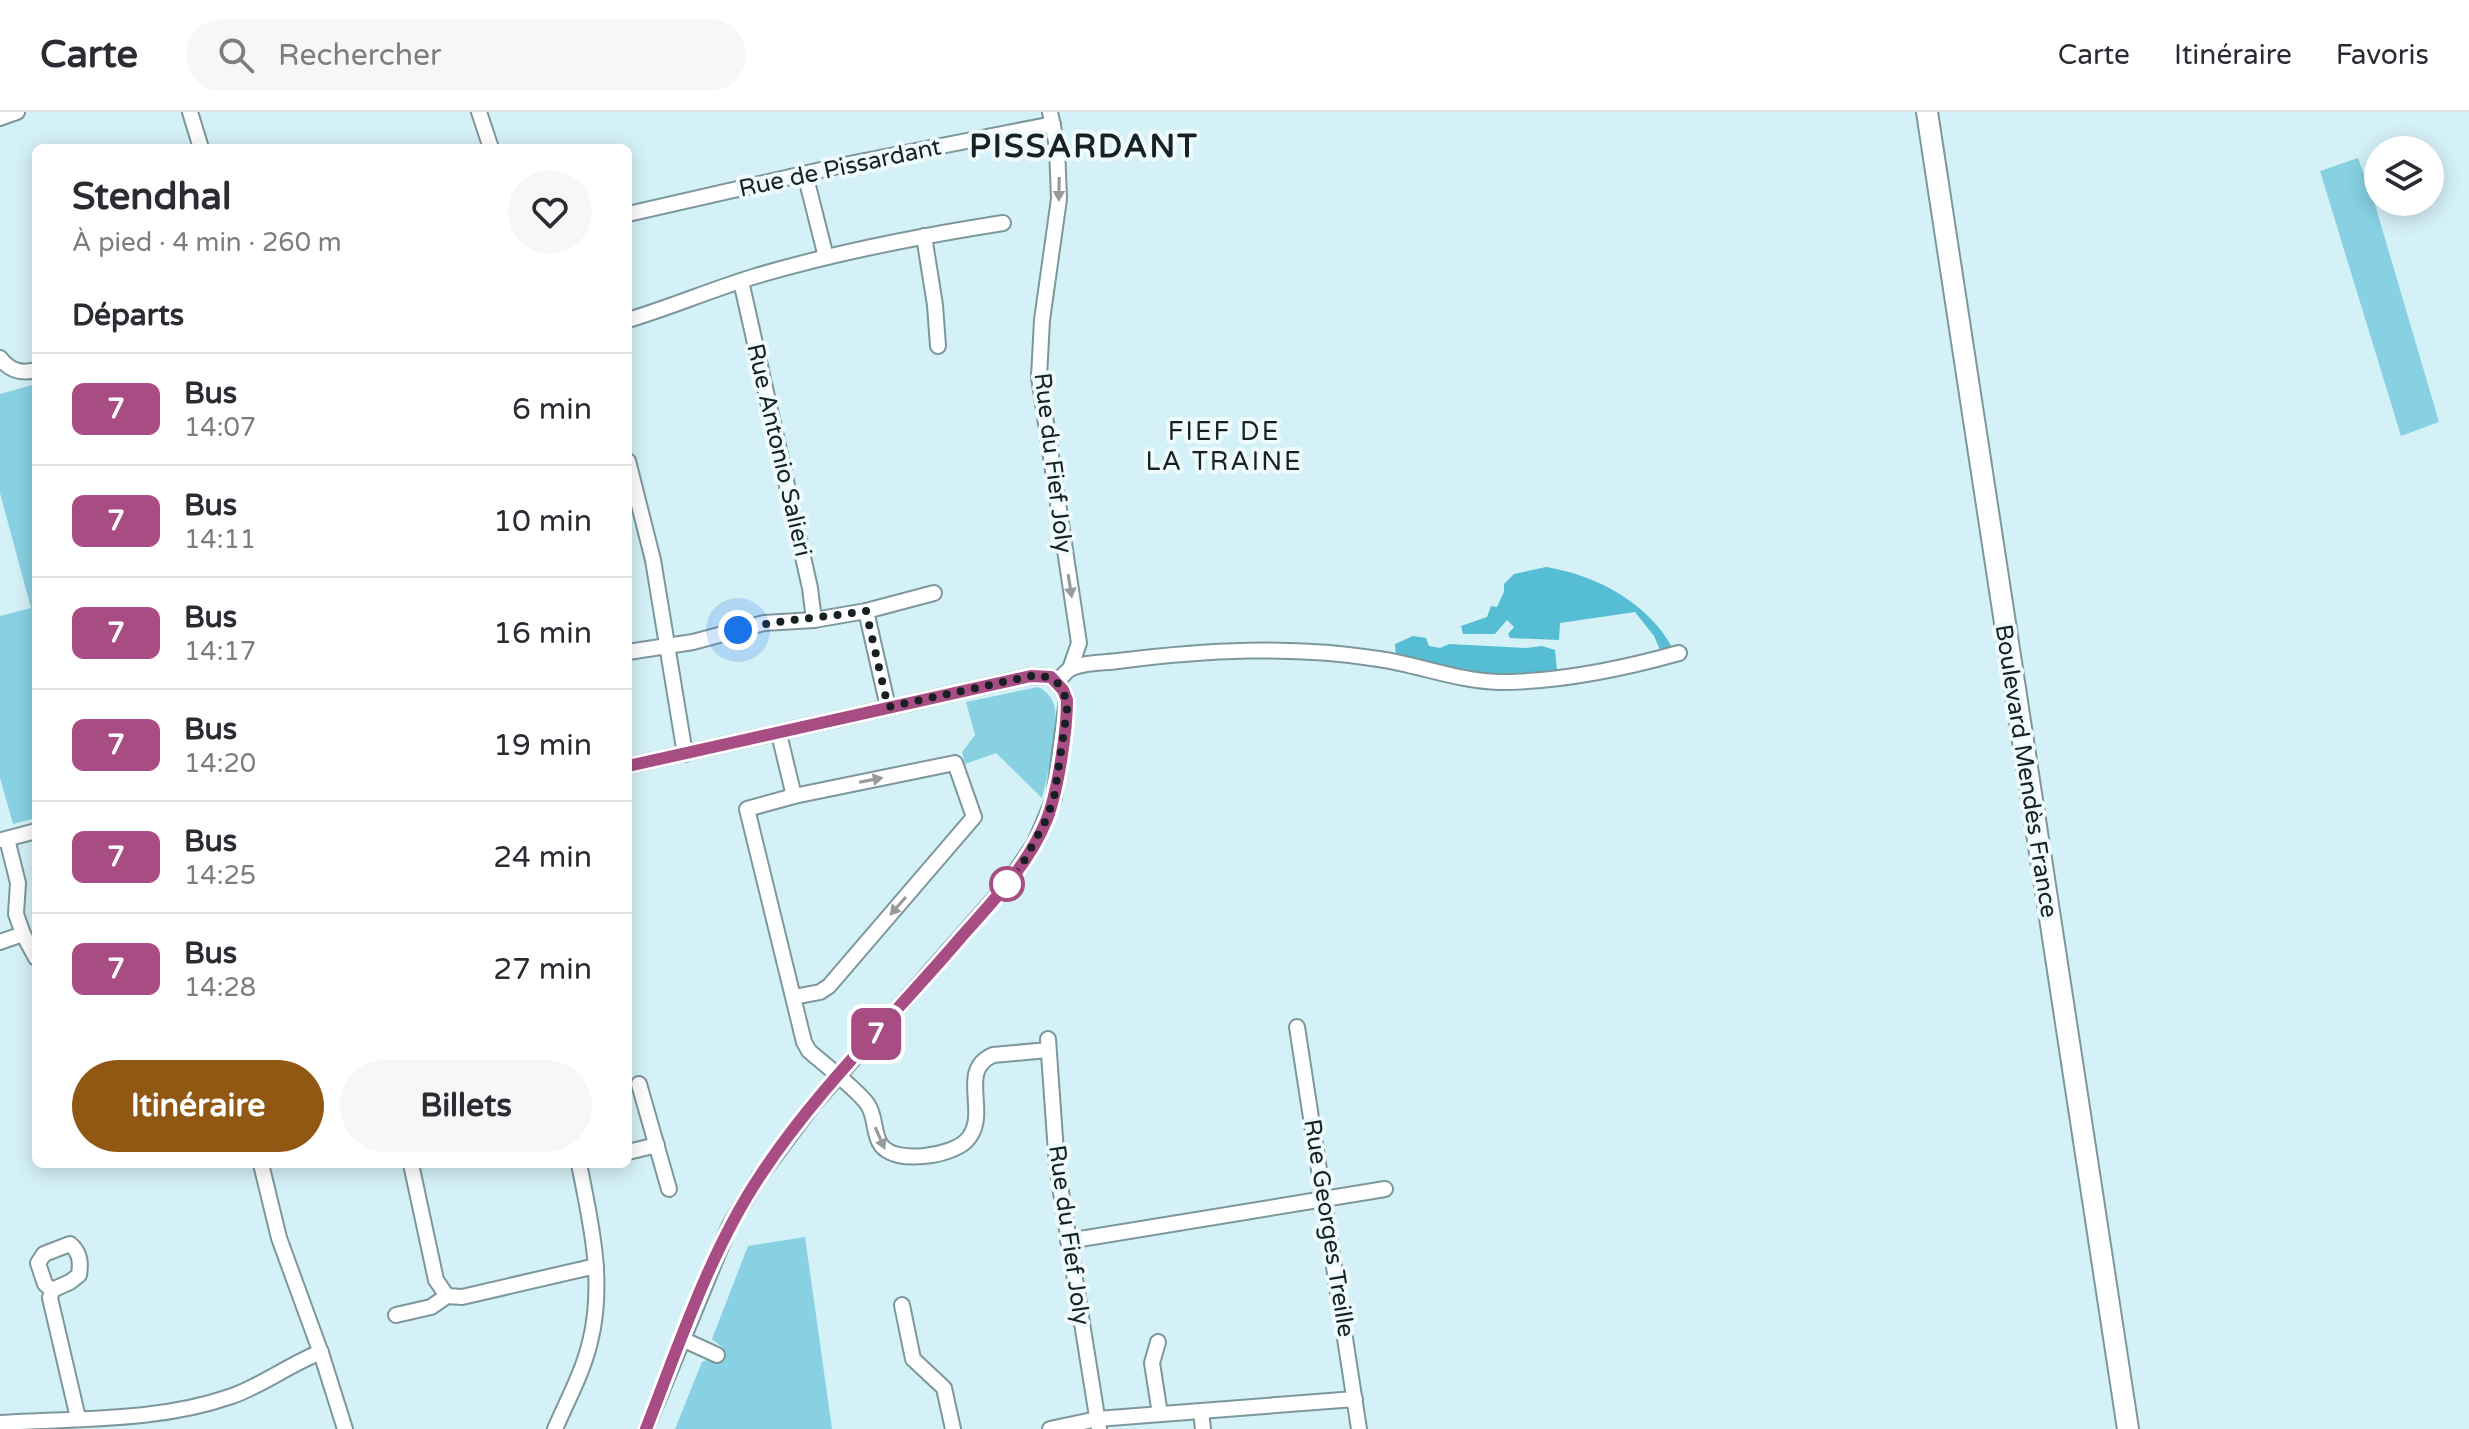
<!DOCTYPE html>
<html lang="fr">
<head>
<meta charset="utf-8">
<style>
  :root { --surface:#fff; --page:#f7f7f7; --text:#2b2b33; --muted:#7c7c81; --line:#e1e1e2; --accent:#915814 }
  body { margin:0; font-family:"Varela Round",sans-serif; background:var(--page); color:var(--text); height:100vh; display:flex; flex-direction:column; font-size:30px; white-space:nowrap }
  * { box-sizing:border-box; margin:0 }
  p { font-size:26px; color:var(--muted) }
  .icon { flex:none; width:44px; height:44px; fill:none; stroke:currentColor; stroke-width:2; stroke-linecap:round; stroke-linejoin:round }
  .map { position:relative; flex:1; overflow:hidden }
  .drawer { position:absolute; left:32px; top:32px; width:600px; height:1024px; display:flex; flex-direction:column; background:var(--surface); border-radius:12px; box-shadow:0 4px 20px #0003 }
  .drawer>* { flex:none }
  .badge { padding:0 16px; border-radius:12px; font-size:28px; line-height:52px }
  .buttons { position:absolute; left:2364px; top:24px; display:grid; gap:16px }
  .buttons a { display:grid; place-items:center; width:80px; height:80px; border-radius:50%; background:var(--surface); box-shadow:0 4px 20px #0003; font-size:40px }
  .you { position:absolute; width:40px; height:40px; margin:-20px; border:6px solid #fff; border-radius:50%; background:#1a73e8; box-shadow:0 0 0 12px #1a73e833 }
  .map>.badge { position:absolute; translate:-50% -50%; box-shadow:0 0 0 4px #fff }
  h2 { padding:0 40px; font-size:30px; line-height:72px }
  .round { display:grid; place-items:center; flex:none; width:84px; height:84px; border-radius:42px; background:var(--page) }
  .overview { display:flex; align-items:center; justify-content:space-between; height:136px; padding:0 40px }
  h1 { font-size:38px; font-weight:700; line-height:60px }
  .action { display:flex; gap:16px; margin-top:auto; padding:16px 40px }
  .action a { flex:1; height:92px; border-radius:48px; background:var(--accent); color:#fff; font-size:32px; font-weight:700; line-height:92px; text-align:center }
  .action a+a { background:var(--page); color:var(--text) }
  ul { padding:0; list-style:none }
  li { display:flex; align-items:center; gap:24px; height:112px; padding:0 40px; border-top:2px solid var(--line) }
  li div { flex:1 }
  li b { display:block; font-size:30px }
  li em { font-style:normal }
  li .badge { min-width:88px; font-weight:700; text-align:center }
  header { display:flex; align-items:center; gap:48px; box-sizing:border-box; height:112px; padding:0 40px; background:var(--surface); border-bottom:2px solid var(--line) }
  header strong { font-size:38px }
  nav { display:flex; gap:44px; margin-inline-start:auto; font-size:28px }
  .search { width:560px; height:72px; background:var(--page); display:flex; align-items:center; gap:20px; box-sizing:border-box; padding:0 28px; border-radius:44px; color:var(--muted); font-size:30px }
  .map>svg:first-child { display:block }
  .green { fill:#87d1e3 }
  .forest { fill:#55bdd4 }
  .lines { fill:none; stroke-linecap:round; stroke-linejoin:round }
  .street-casing { stroke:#7d979d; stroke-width:18 }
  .primary-casing { stroke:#7d979d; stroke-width:24 }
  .street { stroke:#fff; stroke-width:14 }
  .primary { stroke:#fff; stroke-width:20 }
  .oneway { fill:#979b9c }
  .line-casing { stroke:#fff; stroke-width:18 }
  .line { stroke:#a84d84; stroke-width:12 }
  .walk { stroke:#172124; stroke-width:8; stroke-dasharray:0 14.4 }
  .stop-dot { fill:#fff; stroke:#a84d84; stroke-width:4 }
  .labels { text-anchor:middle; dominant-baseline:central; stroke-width:8; stroke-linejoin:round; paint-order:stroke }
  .street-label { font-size:24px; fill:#172124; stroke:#effafd }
  .neighbourhood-label { font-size:26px; letter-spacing:2px; fill:#172124; stroke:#effafd }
  .district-label { font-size:32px; font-weight:bold; letter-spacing:2px; fill:#172124; stroke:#effafd }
</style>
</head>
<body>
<header>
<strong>Carte</strong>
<div class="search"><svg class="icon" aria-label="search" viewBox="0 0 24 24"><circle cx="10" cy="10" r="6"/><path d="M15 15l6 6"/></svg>Rechercher</div>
<nav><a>Carte</a><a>Itinéraire</a><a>Favoris</a></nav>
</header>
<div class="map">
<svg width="2469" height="1317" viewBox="0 0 2469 1317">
  <rect width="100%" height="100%" fill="#d5f1f8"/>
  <g class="green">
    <polygon points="2358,46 2376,96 2439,310 2401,324 2320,59"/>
    <polygon points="36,272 36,706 13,712 0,666 0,504 31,496 0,381 0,282"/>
    <path d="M1038,575c7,3 14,10 16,18 6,18 -7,74 -12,93l-46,-45 -31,11 -3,-12 13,-17 -9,-33z"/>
    <polygon points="805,1125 832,1317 675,1317 702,1250 707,1248 716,1251 723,1236 712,1227 748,1134"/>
  </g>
  <g class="forest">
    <path d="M1546,455c50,8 103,36 127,82l-12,3 -7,-16 -19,-24 -75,11 -1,17 -49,-2 -2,-4 6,-7 -7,-7 -12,14h-32l-2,-8 26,-9 4,-11 6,1 7,-15v-8l10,-10z"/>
    <path d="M1413,524l13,2 3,8 11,2 9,-4 77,4 16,-2 13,4 2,20c-54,17 -109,0 -161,-14l-1,-12z"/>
  </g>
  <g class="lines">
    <g class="street-casing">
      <g id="street">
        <polyline points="190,0 201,36"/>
        <polyline points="479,0 491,36"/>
        <polyline points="1050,0 1057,34 1059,87 1042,208 1039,265 1079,531 1070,557"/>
        <polyline points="0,6 17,0"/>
        <polyline points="805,62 826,145"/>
        <polyline points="628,102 834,55 1053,12"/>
        <polyline points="924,124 935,193 938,234"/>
        <polyline points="741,169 810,476 814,508"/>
        <path d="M628,208c43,-13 85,-31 128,-44 81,-24 164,-40 247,-53"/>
        <path d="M0,246c10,13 21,16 36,12"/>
        <polyline points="628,349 653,448 685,642"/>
        <polyline points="628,540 693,530 764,511 814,508 866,499"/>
        <path d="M1057,570c4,-4 9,-11 13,-13 12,-7 35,-6 48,-8 87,-11 174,-16 261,-2 40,6 79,22 120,23 59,0 123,-13 180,-29"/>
        <polyline points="888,595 866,499 934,481"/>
        <polyline points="779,622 794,684"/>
        <polyline points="628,654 1031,564 1051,565 1063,578 1067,588 1054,686 1035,731 1008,771 812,994 759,1065 729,1115 646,1317"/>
        <polyline points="7,727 18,771 16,802 23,822 36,846"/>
        <polyline points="2,728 36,719"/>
        <polyline points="0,830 23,822"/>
        <path d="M794,885l26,-5 9,-6 145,-169 -19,-54 -161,33 -47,13 57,233 5,9c15,13 50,40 59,54 8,12 5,29 13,40 14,20 70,11 85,-4 26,-26 -10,-70 27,-86l55,-5"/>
        <polyline points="1297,915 1359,1317"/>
        <polyline points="1048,927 1057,1055 1099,1317"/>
        <polyline points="639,972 669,1077"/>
        <polyline points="628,1040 657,1033"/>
        <polyline points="261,1052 279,1126 322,1244 345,1317"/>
        <polyline points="411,1052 436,1168 447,1184"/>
        <polyline points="1068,1129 1385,1077"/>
        <path d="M52,1178l18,-8 9,-7c2,-13 1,-23 -9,-31l-26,10 -6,9 7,21 7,6 -2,8 28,120"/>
        <polyline points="902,1193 913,1247 944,1276 953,1317"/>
        <polyline points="396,1203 431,1195 447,1184 462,1185 596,1154"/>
        <polyline points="682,1227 717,1243"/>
        <polyline points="1158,1230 1152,1251 1160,1302"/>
        <polyline points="1201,1299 1203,1317"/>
        <path d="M0,1311c78,-5 158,-1 232,-27 31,-11 58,-32 89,-44"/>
        <path d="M555,1317c12,-28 28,-57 35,-87 15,-59 1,-119 -11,-178"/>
        <polyline points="1050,1317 1097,1307 1355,1287"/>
      </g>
    </g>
    <g class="primary-casing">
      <polyline id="primary" points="1927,0 2128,1317"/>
    </g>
    <use href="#street" class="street"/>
    <use href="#primary" class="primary"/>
  </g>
  <defs><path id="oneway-solid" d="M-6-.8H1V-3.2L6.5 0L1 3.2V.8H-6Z" transform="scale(2)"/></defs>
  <g class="oneway">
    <use href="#oneway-solid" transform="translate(1059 77) rotate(91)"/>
    <use href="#oneway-solid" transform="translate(1070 474) rotate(81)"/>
    <use href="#oneway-solid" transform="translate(871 668) rotate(-11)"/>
    <use href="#oneway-solid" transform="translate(898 794) rotate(131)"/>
    <use href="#oneway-solid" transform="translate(880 1026) rotate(66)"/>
  </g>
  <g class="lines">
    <g class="line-casing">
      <path id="line" d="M628,654l403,-90 20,1 12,13 4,10c0,31 -9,90 -20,119 -18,45 -53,81 -85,117 -67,79 -145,153 -202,240 -50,75 -81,169 -114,253"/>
    </g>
    <use href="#line" class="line"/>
    <path class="walk" d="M738,518c42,-11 85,-12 128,-19l22,96 143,-31 10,-1 16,7 10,18v11l-13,87 -8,22 -23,43 -16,21"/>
  </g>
  <circle class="stop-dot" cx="1007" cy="772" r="16"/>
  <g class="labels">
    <g class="street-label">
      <text transform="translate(840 56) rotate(-12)">Rue de Pissardant</text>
      <text transform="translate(779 338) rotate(77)">Rue Antonio Salieri</text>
      <text transform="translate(1053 351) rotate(83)">Rue du Fief Joly</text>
      <text transform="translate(2026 659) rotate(81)">Boulevard Mendès France</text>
      <text transform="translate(1329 1116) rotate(81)">Rue Georges Treille</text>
      <text transform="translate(1069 1123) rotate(82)">Rue du Fief Joly</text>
    </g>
    <g class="neighbourhood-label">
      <text x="1224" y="319">FIEF DE<tspan x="1224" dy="30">LA TRAINE</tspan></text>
    </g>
    <g class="district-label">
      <text x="1084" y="35">PISSARDANT</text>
    </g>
  </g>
</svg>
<div class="buttons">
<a><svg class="icon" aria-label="layers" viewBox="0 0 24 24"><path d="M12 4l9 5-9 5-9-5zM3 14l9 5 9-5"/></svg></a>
</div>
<div class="you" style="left:738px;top:518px"></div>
<b class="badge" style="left:876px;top:922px;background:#a84d84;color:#fff">7</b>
<section class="drawer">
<div class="overview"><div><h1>Stendhal</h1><p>À pied · 4 min · 260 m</p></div><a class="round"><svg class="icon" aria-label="heart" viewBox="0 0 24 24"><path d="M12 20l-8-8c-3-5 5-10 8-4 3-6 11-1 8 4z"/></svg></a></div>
<h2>Départs</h2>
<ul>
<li><span class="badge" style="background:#a84d84;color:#fff">7</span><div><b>Bus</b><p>14:07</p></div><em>6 min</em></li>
<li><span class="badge" style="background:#a84d84;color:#fff">7</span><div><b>Bus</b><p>14:11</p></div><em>10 min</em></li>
<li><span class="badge" style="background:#a84d84;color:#fff">7</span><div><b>Bus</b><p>14:17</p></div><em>16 min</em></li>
<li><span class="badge" style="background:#a84d84;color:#fff">7</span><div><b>Bus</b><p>14:20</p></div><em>19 min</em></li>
<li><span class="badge" style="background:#a84d84;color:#fff">7</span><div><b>Bus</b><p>14:25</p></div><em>24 min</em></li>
<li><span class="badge" style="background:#a84d84;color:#fff">7</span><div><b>Bus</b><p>14:28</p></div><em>27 min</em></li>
</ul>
<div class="action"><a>Itinéraire</a><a>Billets</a></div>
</section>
</div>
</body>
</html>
